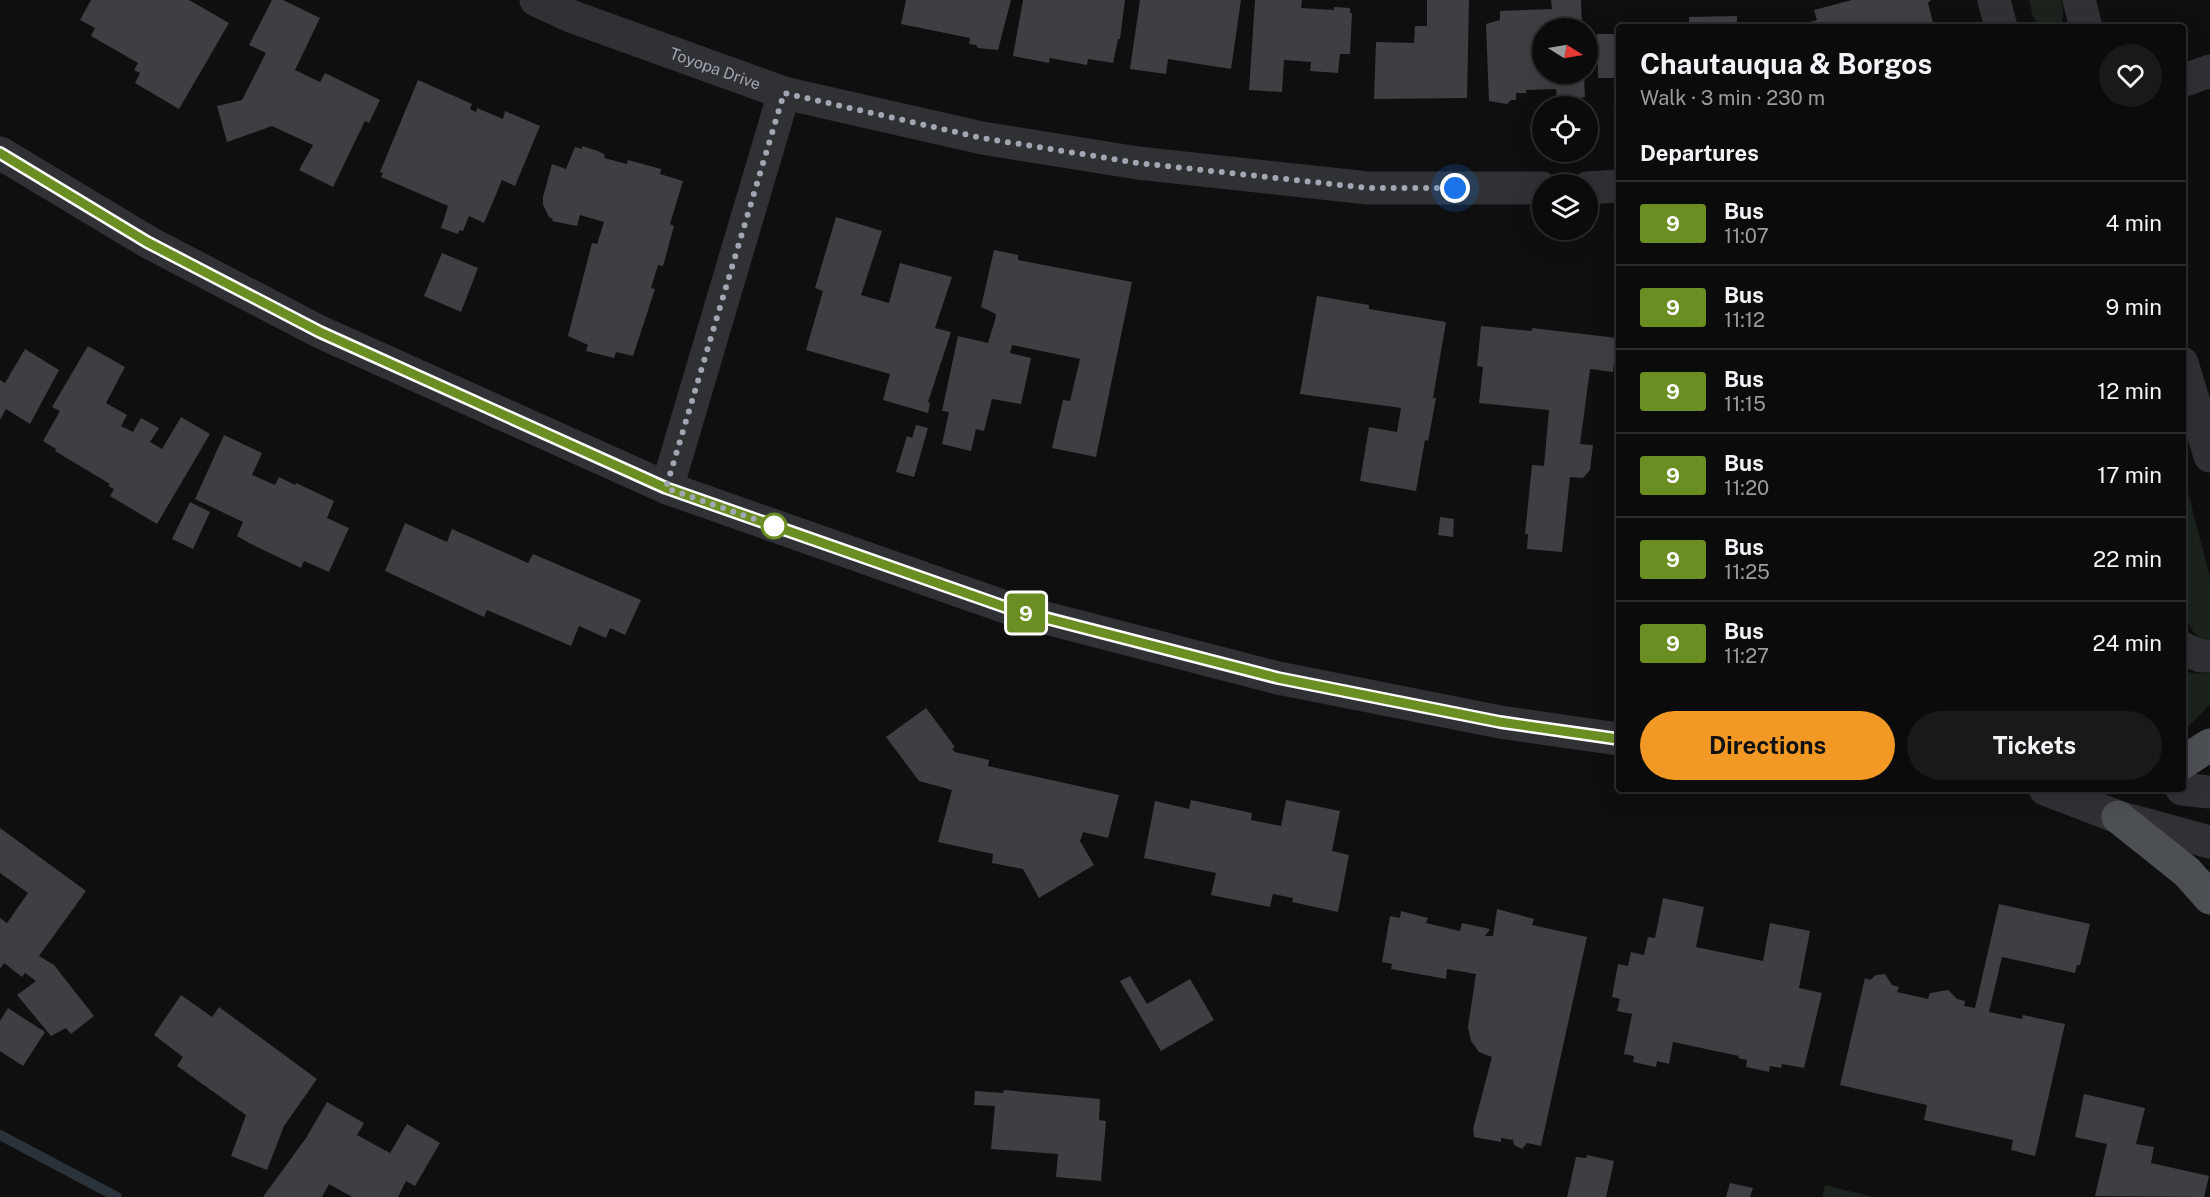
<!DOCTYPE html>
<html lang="en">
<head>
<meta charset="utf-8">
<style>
  :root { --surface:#0b0b0c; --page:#19191a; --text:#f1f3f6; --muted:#9a9b9d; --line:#2b2b2d; --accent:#f29825 }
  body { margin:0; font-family:"Public Sans",sans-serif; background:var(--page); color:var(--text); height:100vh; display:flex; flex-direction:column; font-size:22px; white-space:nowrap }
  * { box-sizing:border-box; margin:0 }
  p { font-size:20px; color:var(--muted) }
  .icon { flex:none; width:33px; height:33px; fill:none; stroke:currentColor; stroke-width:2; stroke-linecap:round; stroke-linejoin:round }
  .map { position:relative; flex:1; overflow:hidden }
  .details { position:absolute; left:1616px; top:24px; width:570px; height:768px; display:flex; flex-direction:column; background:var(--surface); border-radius:6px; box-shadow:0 6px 24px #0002,0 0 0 2px var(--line) }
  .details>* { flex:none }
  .badge { padding:0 12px; border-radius:4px; font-size:21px; line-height:39px }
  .needle { width:39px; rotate:101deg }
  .tools { position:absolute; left:1532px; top:18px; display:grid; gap:12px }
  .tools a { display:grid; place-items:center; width:66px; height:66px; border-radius:50%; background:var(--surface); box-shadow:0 6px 24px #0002,0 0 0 2px var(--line); font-size:30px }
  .you { position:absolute; width:30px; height:30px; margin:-15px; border:4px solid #fff; border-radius:50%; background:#1a73e8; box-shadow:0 0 0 9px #1a73e833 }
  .map>.badge { position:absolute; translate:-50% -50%; box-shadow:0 0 0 3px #fff }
  h2 { padding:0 24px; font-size:22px; line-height:54px }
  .round { display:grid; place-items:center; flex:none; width:63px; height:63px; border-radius:32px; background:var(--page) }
  .overview { display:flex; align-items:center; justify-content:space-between; height:102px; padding:0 24px }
  h1 { font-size:28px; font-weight:700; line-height:45px }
  .cta { display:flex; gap:12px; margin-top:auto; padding:12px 24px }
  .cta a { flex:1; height:69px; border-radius:36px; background:var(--accent); color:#111; font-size:24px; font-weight:700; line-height:69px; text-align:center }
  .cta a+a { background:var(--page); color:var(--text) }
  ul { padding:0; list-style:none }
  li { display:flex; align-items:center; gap:18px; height:84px; padding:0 24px; border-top:2px solid var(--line) }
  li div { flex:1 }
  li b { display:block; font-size:22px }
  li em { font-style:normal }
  li .badge { min-width:66px; font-weight:700; text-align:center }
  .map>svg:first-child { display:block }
  .green { fill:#1b231c }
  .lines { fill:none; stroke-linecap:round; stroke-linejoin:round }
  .stream { stroke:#293339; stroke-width:10 }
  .building { fill:#3e3f43 }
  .minor { stroke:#303135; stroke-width:33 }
  .major { stroke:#4c4f54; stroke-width:33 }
  .line-casing { stroke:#fff; stroke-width:14 }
  .line { stroke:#6b8e23; stroke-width:9 }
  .walk { stroke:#a0a7b2; stroke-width:6; stroke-dasharray:0 10.8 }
  .stop-dot { fill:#fff; stroke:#6b8e23; stroke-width:3 }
  .labels { text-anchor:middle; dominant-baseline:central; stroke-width:4.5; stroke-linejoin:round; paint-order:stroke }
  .street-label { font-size:16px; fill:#a0a7b2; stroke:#0a0a0b }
</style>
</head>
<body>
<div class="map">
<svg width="2210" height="1197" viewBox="0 0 2210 1197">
  <rect width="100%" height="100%" fill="#0f0f10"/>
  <g class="green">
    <path d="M2029,0h32c2,10 5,19 -3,27h-17l-8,-10z"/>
    <path d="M2182,469l28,109v65c-8,-3 -13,-5 -18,-13 -18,-28 -9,-125 -10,-161z"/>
    <polygon points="2182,671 2197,674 2210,673 2210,704 2183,732"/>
    <polygon points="1825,1185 1873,1197 1822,1197"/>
  </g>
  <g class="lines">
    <polyline class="stream" points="0,1135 117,1197"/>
  </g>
  <g class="building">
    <polygon points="91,0 189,0 229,23 179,109 135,83 140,73 134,70 138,63 91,36 95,28 80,20"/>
    <polygon points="272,0 283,0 320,18 295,70 320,82 325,73 380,100 369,123 365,121 333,187 299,170 313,145 272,126 227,142 217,106 242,100 266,53 249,45"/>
    <polygon points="906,0 1011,0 998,50 978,48 976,45 969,44 970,38 901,24"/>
    <polygon points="1023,0 1125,0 1120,39 1118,39 1113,63 1088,59 1087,65 1050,58 1049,63 1013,56"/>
    <polygon points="1140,0 1241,0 1231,69 1168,59 1166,74 1130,69"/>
    <polygon points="1255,0 1302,0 1301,8 1334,10 1334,7 1350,8 1350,13 1352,13 1350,54 1340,54 1338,73 1310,71 1311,62 1284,60 1282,92 1249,90"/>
    <polygon points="1427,0 1469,0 1467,98 1374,99 1376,42 1414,43 1415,26 1427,26"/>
    <polygon points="1551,0 1581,0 1582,28 1542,28 1542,74 1584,74 1585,97 1579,98 1576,102 1565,102 1557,98 1556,89 1526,90 1526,93 1516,93 1516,100 1511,100 1507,104 1489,101 1486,24 1500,20 1500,11 1552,9"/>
    <polygon points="1852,0 1931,0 1928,3 1933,23 1930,24 1931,27 1791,27 1817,20 1814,10"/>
    <polygon points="1737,16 1737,27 1689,27 1689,17"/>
    <polygon points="1597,34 1618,34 1618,78 1598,78"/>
    <polygon points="418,80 472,104 470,109 476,112 477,108 503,119 505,111 540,126 515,186 502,180 484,223 469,216 463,231 460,230 458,234 441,228 448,206 381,177 383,173 380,172"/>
    <polygon points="582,146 598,151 605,155 604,158 627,164 628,160 661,169 660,174 683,181 670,224 674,226 663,266 658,265 651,288 655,289 633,356 616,352 614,358 586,351 588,345 568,336 592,243 597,244 604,222 580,215 577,226 552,221 553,219 549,217 543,205 543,197 552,164 566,169 575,147 582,149"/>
    <polygon points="836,217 882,231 861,295 889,303 900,263 952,277 935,328 951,332 928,402 930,403 928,413 883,400 890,374 806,350 823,291 815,288"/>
    <polygon points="994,250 1018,255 1018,260 1132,282 1096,457 1052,448 1063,400 1070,401 1080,359 1012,345 1010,353 1031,358 1021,404 992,399 984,431 976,429 971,451 942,444 949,412 942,411 958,336 988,343 995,320 996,314 981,307"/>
    <polygon points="442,253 478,268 461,312 424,296"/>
    <polygon points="1317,296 1369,305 1369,309 1446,322 1433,398 1436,398 1428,441 1425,440 1416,491 1360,481 1369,427 1397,432 1401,408 1300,394"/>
    <polygon points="1481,326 1532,331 1532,328 1617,338 1613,372 1590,369 1580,444 1593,445 1590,470 1583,478 1570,477 1562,552 1527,549 1528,534 1525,534 1532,465 1544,466 1549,410 1479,403 1483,367 1477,366"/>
    <polygon points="88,346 125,367 106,403 127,415 121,426 133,432 141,418 159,428 150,442 162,449 181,417 210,434 157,524 110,496 114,489 108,486 110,484 55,451 56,449 43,441 60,411 52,407"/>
    <polygon points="25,349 59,370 30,424 6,409 0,420 0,380 5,383"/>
    <polygon points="916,425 928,428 914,477 896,472 907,436 912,438"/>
    <polygon points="224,435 262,453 252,475 275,485 279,477 295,485 296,483 334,501 327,518 349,528 329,572 304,561 301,568 249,543 237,536 243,522 195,499"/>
    <polygon points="190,502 210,512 193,549 172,539"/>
    <polygon points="1440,517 1454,519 1453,537 1438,535"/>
    <polygon points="405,523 447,542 452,529 528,563 533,554 641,600 625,635 610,628 606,638 579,626 571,646 487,610 484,617 385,571"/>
    <polygon points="926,708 955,747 952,749 955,752 989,760 988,766 1119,795 1108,838 1083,832 1080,841 1094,865 1039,898 1023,869 992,863 993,854 938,842 952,790 919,781 886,737"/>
    <polygon points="1191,800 1252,813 1251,820 1281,826 1286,800 1340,811 1332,851 1349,855 1338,912 1292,902 1293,898 1273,894 1270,907 1211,895 1216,873 1144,858 1155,801 1189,809"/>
    <polygon points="0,828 86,891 39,956 54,965 94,1016 71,1034 66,1028 51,1036 17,995 36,981 25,973 22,977 4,963 0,969 0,918 7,923 28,893 0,873"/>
    <polygon points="1663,898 1704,907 1696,947 1763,961 1770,923 1810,931 1799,988 1822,993 1804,1068 1782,1064 1781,1068 1770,1066 1769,1072 1746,1067 1747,1060 1738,1058 1739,1056 1673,1042 1669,1064 1657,1061 1656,1067 1633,1062 1634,1056 1624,1054 1632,1014 1617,1011 1620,999 1612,997 1618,964 1628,966 1631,952 1644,955 1648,937 1655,938"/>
    <polygon points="1999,904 2090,924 2080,965 2077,965 2075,973 2002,957 1989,1012 2022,1019 2023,1015 2065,1024 2035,1156 2011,1150 2013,1140 1924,1120 1927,1105 1840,1085 1865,978 1870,980 1876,975 1885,974 1892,985 1899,987 1897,992 1928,999 1930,993 1948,990 1957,999 1965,1001 1964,1006 1975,1008"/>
    <polygon points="1497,909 1534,919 1532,925 1587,937 1541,1146 1527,1143 1522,1149 1514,1145 1513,1140 1501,1138 1501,1142 1474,1137 1473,1129 1492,1057 1479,1052 1471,1041 1468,1027 1476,974 1447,969 1446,979 1391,969 1392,964 1382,962 1390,916 1400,918 1401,911 1428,918 1426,923 1460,931 1462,923 1490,929 1485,936 1493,936"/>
    <polygon points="1130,976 1147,1004 1190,979 1214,1020 1161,1051 1120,981"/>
    <polygon points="181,995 212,1017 219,1007 317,1079 284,1126 267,1170 231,1156 246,1115 177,1066 183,1057 154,1035"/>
    <polygon points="8,1008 45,1032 23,1066 0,1051 0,1021"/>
    <polygon points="1004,1090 1100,1099 1099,1120 1106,1121 1101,1181 1056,1177 1058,1154 991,1149 995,1106 974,1105 975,1091 1003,1093"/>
    <polygon points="2084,1094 2145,1108 2136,1144 2154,1147 2151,1163 2209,1176 2204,1197 2095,1196 2107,1144 2075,1137"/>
    <polygon points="327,1102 364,1123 357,1135 390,1153 407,1124 440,1143 415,1186 406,1181 398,1197 352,1197 329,1184 322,1197 263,1197 306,1138"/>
    <polygon points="1587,1155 1614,1161 1606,1197 1567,1197 1576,1157 1586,1158"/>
    <polygon points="1730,1183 1753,1188 1750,1197 1726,1197"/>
  </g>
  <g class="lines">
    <g class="minor">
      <path id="s1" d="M536,0l37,17 211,76 198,45 156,25 230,25h174"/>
      <polyline points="1994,0 2001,27"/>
      <polyline points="2079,0 2086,27"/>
      <polyline points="2182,81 2210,71"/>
      <polyline points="0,153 148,242 320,332 667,488 1011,609 1278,678 1500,722 1618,739"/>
      <polyline points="1587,188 1618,186"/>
      <polyline points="2182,363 2210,456"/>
      <polyline points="667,488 784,93"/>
      <polyline points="2182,648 2200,656 2210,656"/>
      <polyline points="2045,789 2118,817 2210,842"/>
      <polyline points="2182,789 2210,792"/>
    </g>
    <g class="major">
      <polyline points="2182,763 2210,745"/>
      <polyline points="2118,817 2187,872 2210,898"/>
    </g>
  </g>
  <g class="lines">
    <g class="line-casing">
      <polyline id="line" points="0,153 147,242 320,332 666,488 1011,609 1278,678 1500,722 1618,739"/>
    </g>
    <use href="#line" class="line"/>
    <polyline class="walk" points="774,526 666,488 784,93 982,138 1138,163 1368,188 1455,188"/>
  </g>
  <circle class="stop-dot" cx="774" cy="526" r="12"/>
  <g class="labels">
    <g class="street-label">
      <text stroke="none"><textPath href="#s1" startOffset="192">Toyopa Drive</textPath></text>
    </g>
  </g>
</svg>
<div class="tools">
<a><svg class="needle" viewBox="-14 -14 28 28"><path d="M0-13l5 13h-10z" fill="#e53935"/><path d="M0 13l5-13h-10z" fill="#9a9b9d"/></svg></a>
<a><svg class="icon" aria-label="locate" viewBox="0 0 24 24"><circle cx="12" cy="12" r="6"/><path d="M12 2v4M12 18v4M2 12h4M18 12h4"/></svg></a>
<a><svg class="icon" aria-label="layers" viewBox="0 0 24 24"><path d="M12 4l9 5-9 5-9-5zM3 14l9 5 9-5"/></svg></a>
</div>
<div class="you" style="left:1455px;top:188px"></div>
<b class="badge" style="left:1026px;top:613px;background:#6b8e23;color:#fff">9</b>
<section class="details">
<div class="overview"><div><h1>Chautauqua &amp; Borgos</h1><p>Walk · 3 min · 230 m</p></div><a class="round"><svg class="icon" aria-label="heart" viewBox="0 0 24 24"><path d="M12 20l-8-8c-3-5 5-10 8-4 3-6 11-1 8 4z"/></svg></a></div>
<h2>Departures</h2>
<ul>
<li><span class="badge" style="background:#6b8e23;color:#fff">9</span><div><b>Bus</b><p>11:07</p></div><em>4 min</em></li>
<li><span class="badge" style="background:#6b8e23;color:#fff">9</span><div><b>Bus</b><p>11:12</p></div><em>9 min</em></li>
<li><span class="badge" style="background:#6b8e23;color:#fff">9</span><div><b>Bus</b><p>11:15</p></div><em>12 min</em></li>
<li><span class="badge" style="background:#6b8e23;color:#fff">9</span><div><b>Bus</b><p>11:20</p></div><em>17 min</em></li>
<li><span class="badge" style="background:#6b8e23;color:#fff">9</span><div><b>Bus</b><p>11:25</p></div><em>22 min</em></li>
<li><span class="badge" style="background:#6b8e23;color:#fff">9</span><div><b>Bus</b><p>11:27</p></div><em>24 min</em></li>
</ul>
<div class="cta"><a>Directions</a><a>Tickets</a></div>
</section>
</div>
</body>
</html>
